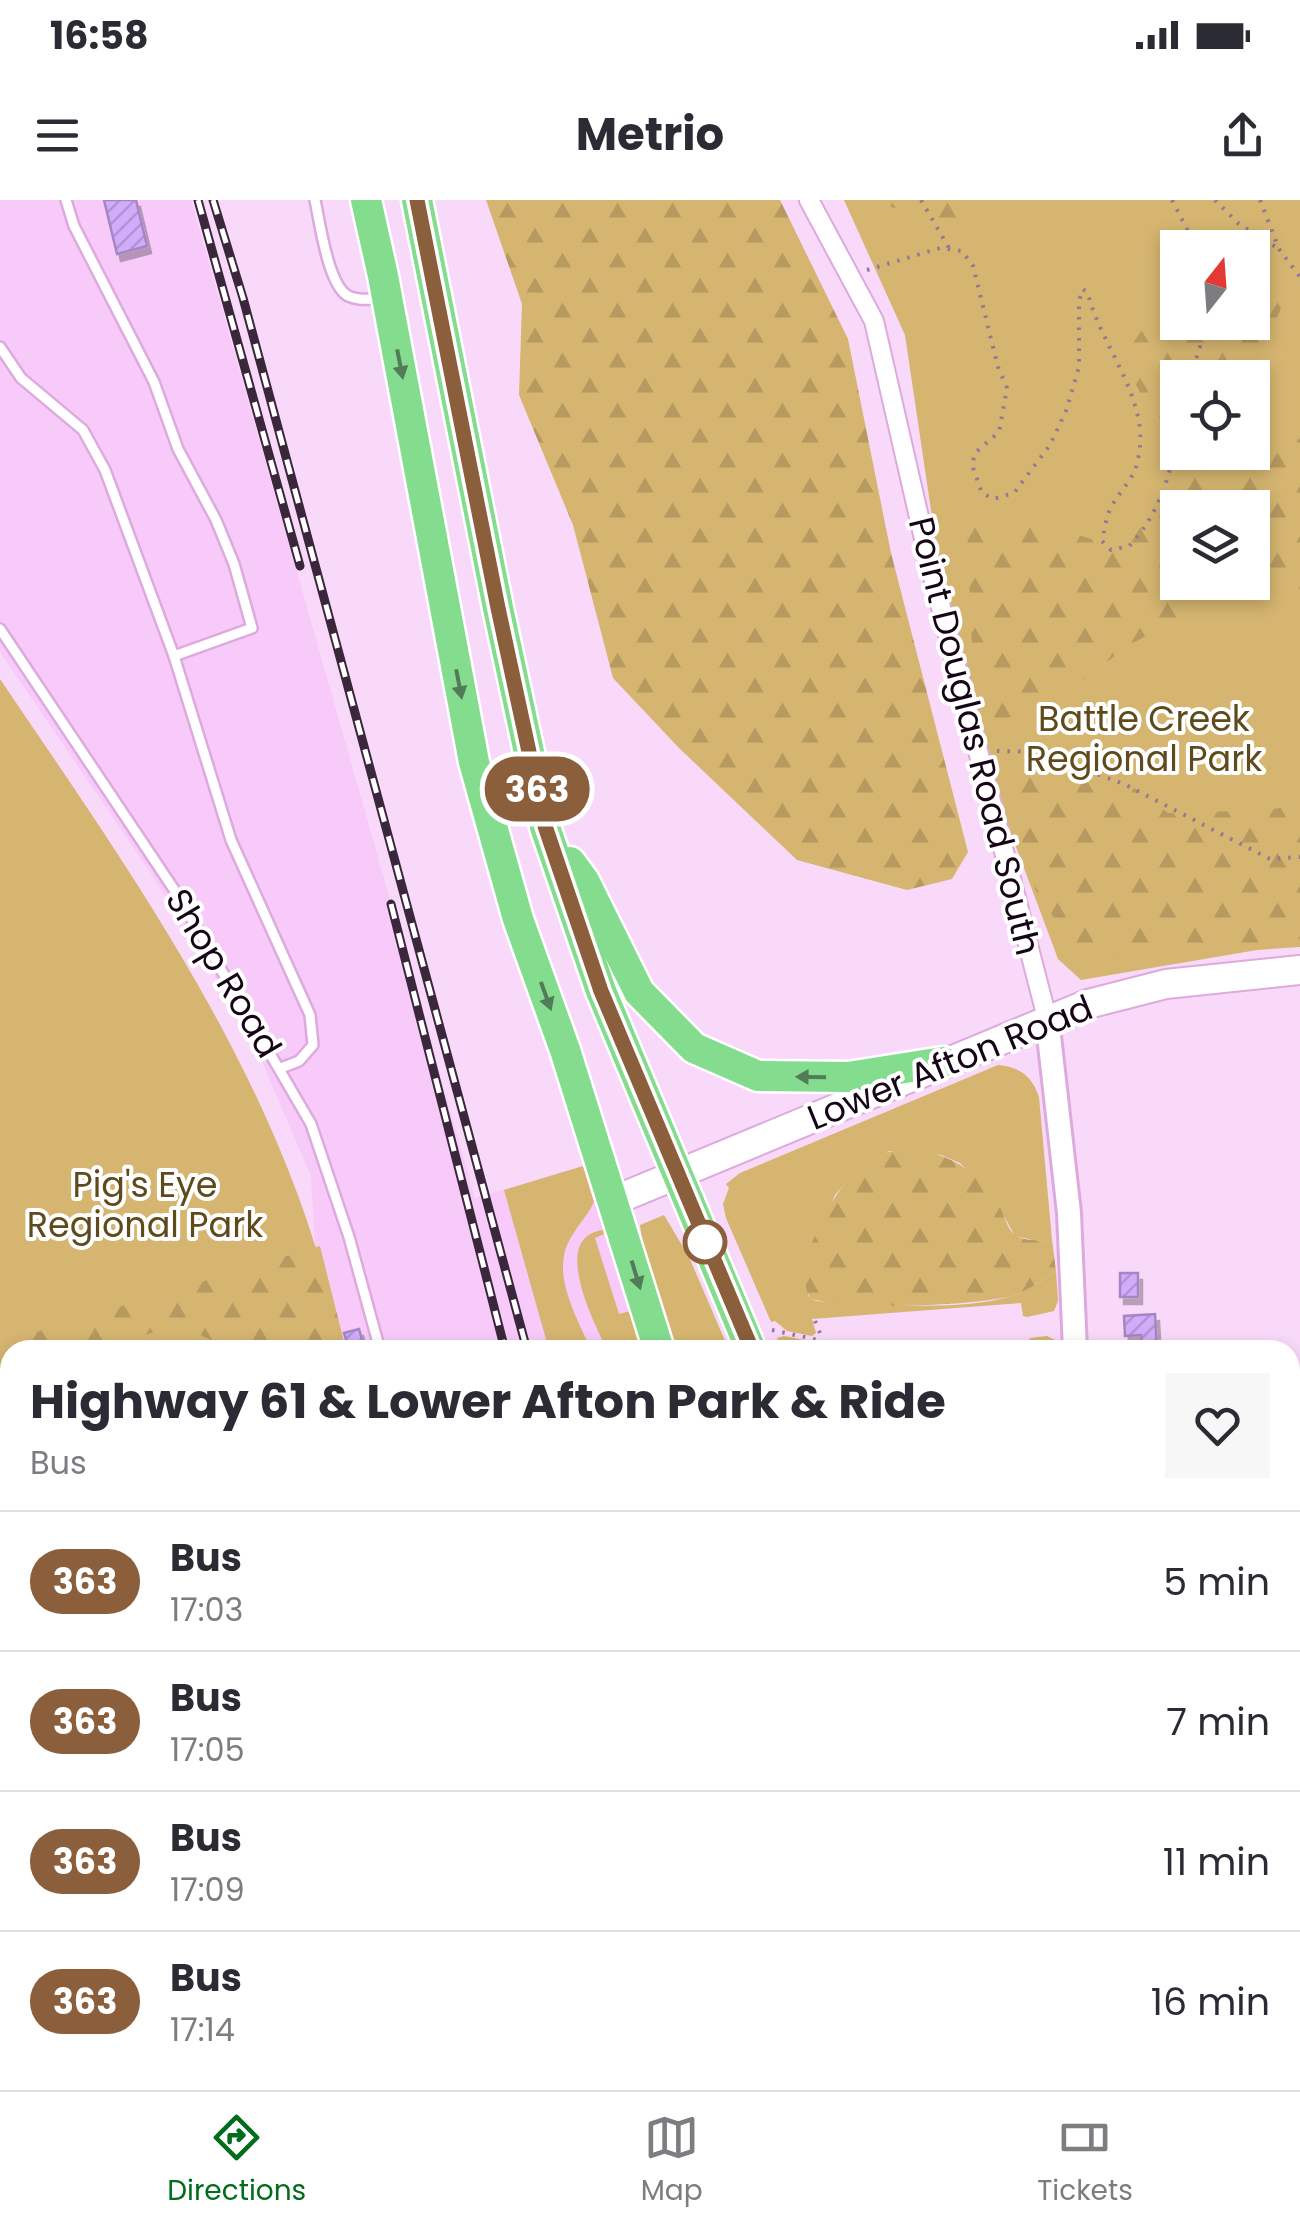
<!DOCTYPE html>
<html lang="en">
<head>
<meta charset="utf-8">
<style>
  :root { --surface:#fff; --page:#f7f7f7; --text:#2b2b33; --muted:#7c7c81; --line:#e1e1e2; --accent:#006d1d }
  body { margin:0; font-family:Poppins,sans-serif; background:var(--page); color:var(--text); height:100vh; display:flex; flex-direction:column; font-size:38px; white-space:nowrap }
  * { box-sizing:border-box; margin:0 }
  p { font-size:32px; color:var(--muted) }
  .icon { flex:none; width:55px; height:55px; fill:none; stroke:currentColor; stroke-width:2; stroke-linecap:round; stroke-linejoin:round }
  .map { position:relative; flex:1; overflow:hidden }
  .sheet { position:absolute; left:0px; top:1140px; width:1300px; height:750px; display:flex; flex-direction:column; background:var(--surface); border-radius:30px 30px 0 0; box-shadow:0 5px 15px #0003 }
  .sheet>* { flex:none }
  .badge { padding:0 20px; border-radius:32px; font-size:35px; line-height:65px }
  .needle { width:65px; rotate:17deg }
  .controls { position:absolute; left:1160px; top:30px; display:grid; gap:20px }
  .controls a { display:grid; place-items:center; width:110px; height:110px; border-radius:0px; background:var(--surface); box-shadow:0 5px 15px #0003; font-size:50px }
  .map>.badge { position:absolute; translate:-50% -50%; box-shadow:0 0 0 5px #fff }
  .round { display:grid; place-items:center; flex:none; width:105px; height:105px; border-radius:0px; background:var(--page) }
  .summary { display:flex; align-items:center; justify-content:space-between; height:170px; padding:0 30px }
  h1 { font-size:48px; font-weight:700; line-height:75px }
  ul { padding:0; list-style:none }
  li { display:flex; align-items:center; gap:30px; height:140px; padding:0 30px; border-top:2px solid var(--line) }
  li div { flex:1 }
  li b { display:block; font-size:38px }
  li em { font-style:normal }
  li .badge { min-width:110px; font-weight:700; text-align:center }
  .status { display:flex; justify-content:space-between; align-items:center; height:70px; padding:0 50px; background:var(--surface); direction:ltr }
  .status svg { height:28px; fill:currentColor }
  header { display:flex; justify-content:space-between; align-items:center; height:130px; padding:0 30px; background:var(--surface); font-size:45px; font-weight:700 }
  .tabs { display:flex; justify-content:space-around; align-items:center; height:140px; border-top:2px solid var(--line); background:var(--surface); font-size:28px; color:var(--muted) }
  .tabs a { display:grid; justify-items:center; gap:5px }
  .tabs .selected { color:var(--accent) }
  .map>svg:first-child { display:block }
  .built { fill:#f8caf9 }
  .green { fill:#d5b570; fill-rule:evenodd }
  .forest { fill:url(#forest-firs); fill-rule:evenodd }
  .wetland { fill:url(#wetland-marsh) }
  .water { fill:#2bbac9 }
  .building { fill:url(#building-hatch); stroke:#a387c2; stroke-width:2.5; filter:url(#shadow) }
  .lines { fill:none; stroke-linecap:round; stroke-linejoin:round }
  .service-casing { stroke:#ddaade; stroke-width:14 }
  .minor-casing { stroke:#ddaade; stroke-width:22 }
  .tertiary-casing { stroke:#ddaade; stroke-width:28 }
  .secondary-casing { stroke:#ddaade; stroke-width:32 }
  .trunk-casing { stroke:#fff; stroke-width:35 }
  .path { stroke:#937993; stroke-width:4; stroke-dasharray:2.5 8; stroke-linecap:butt }
  .service { stroke:#fff; stroke-width:9 }
  .minor { stroke:#fff; stroke-width:18 }
  .tertiary { stroke:#fff; stroke-width:22 }
  .secondary { stroke:#fff; stroke-width:28 }
  .trunk { stroke:#84dc8e; stroke-width:30 }
  .rail-casing { stroke:#3a273b; stroke-width:9 }
  .rail { stroke:#fff; stroke-width:5; stroke-dasharray:15; stroke-linecap:butt }
  .oneway { fill:#527b58 }
  .line-casing { stroke:#fff; stroke-width:22 }
  .line { stroke:#8b5e3c; stroke-width:15 }
  .stop-dot { fill:#fff; stroke:#8b5e3c; stroke-width:5 }
  .labels { text-anchor:middle; dominant-baseline:central; stroke-width:8; stroke-linejoin:round; paint-order:stroke }
  .park-label { font-size:35px; fill:#5e4a1b; stroke:#fff }
  .street-label { font-size:35px; fill:#160517; stroke:#fff }
</style>
</head>
<body>
<div class="status"><b>16:58</b><svg viewBox="0 0 49 12"><path d="M0 12V9h3v3zM5 12V6h3v6zM10 12V3h3v9zM15 12V0h3v12zM26 1h20v11H26zM47 4h2v5h-2z"/></svg></div>
<header><svg class="icon" aria-label="menu" viewBox="0 0 24 24"><path d="M4 6h16M4 12h16M4 18h16"/></svg>Metrio<svg class="icon" aria-label="share" viewBox="0 0 24 24"><path d="M12 15V3M7 8l5-5 5 5M5 13v7h14v-7"/></svg></header>
<div class="map">
<svg width="1300" height="1890" viewBox="0 0 1300 1890">
  <defs>
    <pattern id="forest-firs" width="22" height="20" patternUnits="userSpaceOnUse" patternTransform="scale(2.5)"><rect width="22" height="20" fill="#d5b570"/><path d="M5 1l3.5 6h-7zM16 11l3.5 6h-7z" fill="#b69a60"/></pattern>
    <pattern id="wetland-marsh" width="20" height="14" patternUnits="userSpaceOnUse" patternTransform="scale(2.5)"><rect width="20" height="14" fill="#d5b570"/><path d="M1 5h8M5 5V1M11 12h8M15 12V8" fill="none" stroke="#b69a60"/></pattern>
    <pattern id="building-hatch" width="6" height="6" patternUnits="userSpaceOnUse" patternTransform="scale(2.5)"><rect width="6" height="6" fill="#d1acfa"/><path d="M-1 1l2-2M0 6l6-6M5 7l2-2" fill="none" stroke="#b392d6"/></pattern>
    <filter id="shadow"><feDropShadow dx="4" dy="7" stdDeviation="0" flood-color="#0004"/></filter>
  </defs>
  <rect width="100%" height="100%" fill="#f9d9f9"/>
  <g class="built">
    <polygon points="0,0 191,0 475,998 583,966 643,1150 345,1150 315,1047 311,976 251,836 152,675 0,452"/>
    <polygon points="555,1880 758,1880 760,1890 558,1890"/>
  </g>
  <g class="green">
    <path d="M844,0h456v747l-43,3 -176,30 -23,-21 -100,-267 -53,-357zM1178,48h74v74h-74zM1178,178h74v74h-74zM1178,308h74v74h-74z"/>
    <path d="M0,479c111,164 230,331 299,519 18,49 32,101 46,152h-335v730h545l3,10h-558z"/>
    <path d="M998,865c22,2 34,11 41,32l13,143h-19l-18,-4 -23,-41 -32,-32 -19,-8 -52,-4 -28,15 -26,29 -23,55 -4,46 8,5 11,1c54,2 137,10 188,-7 14,-5 28,-15 41,-24l2,30 -4,10 -27,6 -4,-1 -2,-13 -209,16 4,14 -4,3 -25,-5 -12,-10 -4,1 -45,-104 -3,-14 6,-16 -3,-4 14,-11z"/>
    <path d="M583,966l11,36c-7,15 -19,26 -26,41 -16,34 10,76 23,107h-42l-45,-160z"/>
    <polygon points="664,1015 689,1057 729,1150 674,1150 644,1055 640,1025"/>
    <path d="M603,1030l1,4 -9,4 24,76 11,-3 13,39h-36c-12,-26 -58,-113 -4,-120z"/>
    <polygon points="784,1136 820,1143 823,1150 783,1150 777,1138"/>
    <polygon points="1047,1136 1057,1141 1061,1150 1025,1150 1030,1138"/>
    <polygon points="755,1880 855,1880 858,1890 757,1890"/>
  </g>
  <g class="forest">
    <polygon points="486,0 780,0 848,139 891,353 968,652 952,679 907,690 797,660 679,548 613,478 573,325 519,195 522,104"/>
    <polygon points="866,0 965,0 956,25"/>
    <path d="M1253,72l30,32 -17,37 -6,49 8,63 32,-15v151l-39,-2 -65,22 -67,36 -79,61 -58,16 -20,-75 -5,-118c42,-18 82,-4 124,10l39,-17 26,-32 13,-60 -27,-34 -20,-37 20,-29 35,12 17,-19 58,-1zM1178,178h74v74h-74zM1178,308h74v74h-74z"/>
    <polygon points="1038,558 1134,588 1168,613 1267,610 1300,605 1300,739 1188,752 1078,754 1036,691 1005,580"/>
    <path d="M904,950c42,0 75,20 96,57 4,8 7,21 14,27 10,8 26,6 38,6l4,31c-13,9 -27,19 -41,24 -33,11 -175,16 -205,3 -20,-34 27,-116 57,-137 11,-8 23,-10 37,-11z"/>
    <polygon points="320,1046 346,1150 232,1150 196,1133 167,1129 87,1150 10,1150 10,1177 0,1180 0,1143"/>
    <polygon points="0,1290 10,1290 10,1627 0,1609"/>
    <polygon points="439,1880 561,1880 562,1890 443,1890"/>
    <polygon points="892,1880 1006,1880 1006,1890 895,1890"/>
    <polygon points="1082,1880 1130,1880 1131,1890 1084,1890"/>
  </g>
  <polygon class="wetland" points="390,1880 436,1880 442,1890 403,1890"/>
  <polygon class="water" points="0,1609 10,1627 10,1880 390,1880 403,1890 0,1890"/>
  <g class="building">
    <polygon points="104,0 136,0 147,46 117,54"/>
    <rect x="1120" y="1073" width="18" height="24"/>
    <polygon points="1155,1114 1157,1150 1142,1150 1141,1135 1125,1136 1124,1116"/>
    <polygon points="359,1129 365,1150 349,1150 344,1133"/>
    <polygon points="1205,1880 1240,1880 1240,1882 1217,1886 1216,1882 1205,1883"/>
  </g>
  <g class="lines">
    <g class="service-casing">
      <g id="service">
        <polyline points="66,0 74,26 154,182 178,249 216,320 234,364 252,428 174,456"/>
        <path d="M315,0c5,23 13,85 33,96 10,5 22,3 32,3"/>
        <polyline points="0,147 21,178 83,230 105,270 174,456 231,640 310,815 313,845 299,861 281,868"/>
        <polyline points="0,429 177,694 311,924 349,1037 380,1150"/>
        <polyline points="596,1880 599,1890"/>
      </g>
    </g>
    <g class="minor-casing">
      <polyline id="minor" points="809,0 874,121 930,365 1047,818"/>
    </g>
    <g class="tertiary-casing">
      <g id="tertiary">
        <polyline points="1047,818 1069,1013 1075,1150"/>
        <polyline points="1139,1880 1140,1890"/>
      </g>
    </g>
    <g class="secondary-casing">
      <polyline id="secondary" points="613,1001 1088,804 1166,784 1300,770"/>
    </g>
    <g class="trunk-casing">
      <g id="trunk">
        <polyline points="366,0 383,76 474,562 518,719 565,850 659,1150"/>
        <polyline points="417,0 498,408 545,627 601,791 751,1150"/>
        <polyline points="570,662 584,681 639,792 694,848 758,876 848,877 943,862"/>
        <polyline points="873,1880 876,1890"/>
        <polyline points="1040,1880 1043,1890"/>
      </g>
    </g>
    <g class="path">
      <polyline points="921,0 949,48"/>
      <polyline points="1172,0 1188,31 1188,48"/>
      <polyline points="1215,0 1239,24 1279,49"/>
      <polyline points="1260,0 1279,49 1300,77"/>
      <path d="M867,70l73,-22 22,3 11,15 25,101 9,21 -8,44 -24,21 -3,12 10,28 11,6 21,-6 36,-48 16,-34 13,-44v-66l4,-12 5,5c14,55 66,110 49,169 -3,15 -16,27 -24,41 -7,11 -8,24 -11,37l9,9 18,-4c30,-31 42,-72 49,-115"/>
      <polyline points="1190,178 1200,147 1200,122"/>
      <polyline points="997,551 1036,552 1124,584 1270,659 1300,657"/>
      <polyline points="815,1121 827,1150"/>
      <polyline points="772,1130 823,1141"/>
    </g>
    <use href="#service" class="service"/>
    <use href="#minor" class="minor"/>
    <use href="#tertiary" class="tertiary"/>
    <use href="#secondary" class="secondary"/>
    <use href="#trunk" class="trunk"/>
    <g class="rail-casing">
      <g id="rail">
        <polyline points="198,0 300,366"/>
        <polyline points="213,0 243,98 527,1150"/>
        <polyline points="391,704 505,1150"/>
        <polyline points="705,1880 708,1890"/>
        <polyline points="725,1880 728,1890"/>
      </g>
    </g>
    <use href="#rail" class="rail"/>
  </g>
  <defs><path id="oneway-solid" d="M-6-.8H1V-3.2L6.5 0L1 3.2V.8H-6Z" transform="scale(2.5)"/></defs>
  <g class="oneway">
    <use href="#oneway-solid" transform="translate(400 164) rotate(79)"/>
    <use href="#oneway-solid" transform="translate(459 484) rotate(79)"/>
    <use href="#oneway-solid" transform="translate(546 796) rotate(70)"/>
    <use href="#oneway-solid" transform="translate(811 877) rotate(-179)"/>
    <use href="#oneway-solid" transform="translate(636 1075) rotate(73)"/>
  </g>
  <g class="lines">
    <g class="line-casing">
      <polyline id="line" points="417,0 498,408 545,626 601,791 752,1150"/>
    </g>
    <use href="#line" class="line"/>
  </g>
  <circle class="stop-dot" cx="705" cy="1042" r="20"/>
  <g class="labels">
    <g class="park-label">
      <text x="1144" y="518">Battle Creek<tspan x="1144" dy="40">Regional Park</tspan></text>
      <text x="145" y="984">Pig's Eye<tspan x="145" dy="40">Regional Park</tspan></text>
    </g>
    <g class="street-label">
      <text transform="translate(975 536) rotate(76)">Point Douglas Road South</text>
      <text transform="translate(224 773) rotate(59)">Shop Road</text>
      <text transform="translate(950 862) rotate(-22)">Lower Afton Road</text>
    </g>
  </g>
</svg>
<div class="controls">
<a><svg class="needle" viewBox="-14 -14 28 28"><path d="M0-13l5 13h-10z" fill="#e53935"/><path d="M0 13l5-13h-10z" fill="#7c7c81"/></svg></a>
<a><svg class="icon" aria-label="locate" viewBox="0 0 24 24"><circle cx="12" cy="12" r="6"/><path d="M12 2v4M12 18v4M2 12h4M18 12h4"/></svg></a>
<a><svg class="icon" aria-label="layers" viewBox="0 0 24 24"><path d="M12 4l9 5-9 5-9-5zM3 14l9 5 9-5"/></svg></a>
</div>
<b class="badge" style="left:537px;top:589px;background:#8b5e3c;color:#fff">363</b>
<section class="sheet">
<div class="summary"><div><h1>Highway 61 &amp; Lower Afton Park &amp; Ride</h1><p>Bus</p></div><a class="round"><svg class="icon" aria-label="heart" viewBox="0 0 24 24"><path d="M12 20l-8-8c-3-5 5-10 8-4 3-6 11-1 8 4z"/></svg></a></div>
<ul>
<li><span class="badge" style="background:#8b5e3c;color:#fff">363</span><div><b>Bus</b><p>17:03</p></div><em>5 min</em></li>
<li><span class="badge" style="background:#8b5e3c;color:#fff">363</span><div><b>Bus</b><p>17:05</p></div><em>7 min</em></li>
<li><span class="badge" style="background:#8b5e3c;color:#fff">363</span><div><b>Bus</b><p>17:09</p></div><em>11 min</em></li>
<li><span class="badge" style="background:#8b5e3c;color:#fff">363</span><div><b>Bus</b><p>17:14</p></div><em>16 min</em></li>
</ul>
</section>
</div>
<nav class="tabs">
<a class="selected"><svg class="icon" aria-label="directions" viewBox="0 0 24 24"><path d="M12 3l9 9-9 9-9-9zM9 14v-3h6M13 9l2 2-2 2"/></svg>Directions</a>
<a><svg class="icon" aria-label="map" viewBox="0 0 24 24"><path d="M3 6l6-2 6 2 6-2v14l-6 2-6-2-6 2zM9 4v14M15 6v14"/></svg>Map</a>
<a><svg class="icon" aria-label="tickets" viewBox="0 0 24 24"><path d="M3 7h18v10H3zM15 7v10"/></svg>Tickets</a>
</nav>
</body>
</html>
